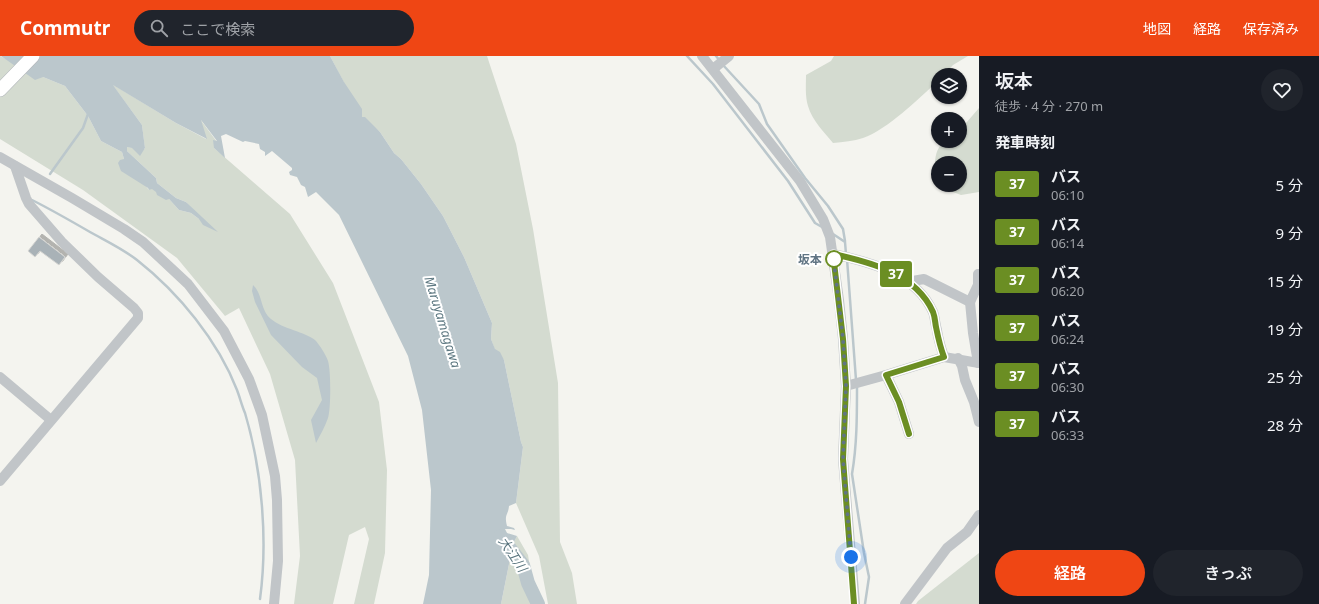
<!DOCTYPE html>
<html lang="ja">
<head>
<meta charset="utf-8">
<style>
  :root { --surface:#171b24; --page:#20242c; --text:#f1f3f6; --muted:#9ea1a6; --accent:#ef4614 }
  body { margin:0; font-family:"Noto Sans","Noto Sans JP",sans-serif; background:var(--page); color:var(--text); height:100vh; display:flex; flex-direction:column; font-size:15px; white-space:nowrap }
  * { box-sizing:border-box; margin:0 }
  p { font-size:13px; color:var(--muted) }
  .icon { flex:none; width:22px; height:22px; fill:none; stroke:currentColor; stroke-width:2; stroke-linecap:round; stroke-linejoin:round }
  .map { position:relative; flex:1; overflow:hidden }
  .panel { display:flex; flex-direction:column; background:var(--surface); width:340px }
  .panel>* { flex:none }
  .badge { padding:0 8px; border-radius:3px; font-size:14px; line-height:26px }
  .tools { position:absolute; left:931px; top:12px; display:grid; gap:8px }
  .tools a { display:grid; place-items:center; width:36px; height:36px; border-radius:50%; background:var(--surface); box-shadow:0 1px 3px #0004; font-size:20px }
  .you { position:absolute; width:20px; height:20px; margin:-10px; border:3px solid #fff; border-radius:50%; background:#1a73e8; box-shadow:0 0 0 6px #1a73e833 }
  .map>.badge { position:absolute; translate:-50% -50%; box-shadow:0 0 0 2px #fff }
  h2 { padding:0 16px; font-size:15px; line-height:36px }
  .round { display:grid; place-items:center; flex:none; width:42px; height:42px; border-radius:21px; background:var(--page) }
  .head { display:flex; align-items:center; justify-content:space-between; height:68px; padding:0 16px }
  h1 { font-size:19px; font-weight:600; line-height:30px }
  .button { display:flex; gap:8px; margin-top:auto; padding:8px 16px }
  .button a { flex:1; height:46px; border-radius:24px; background:var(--accent); color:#fff; font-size:16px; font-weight:600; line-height:46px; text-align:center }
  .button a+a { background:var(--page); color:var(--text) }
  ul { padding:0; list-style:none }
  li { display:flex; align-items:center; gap:12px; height:48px; padding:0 16px }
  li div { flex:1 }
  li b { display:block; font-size:15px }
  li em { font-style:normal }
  li .badge { min-width:44px; font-weight:700; text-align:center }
  header { display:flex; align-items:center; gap:24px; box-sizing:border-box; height:56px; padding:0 20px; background:var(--accent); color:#fff }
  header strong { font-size:19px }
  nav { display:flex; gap:22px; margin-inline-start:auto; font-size:14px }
  .search { width:280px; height:36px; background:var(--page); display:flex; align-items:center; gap:10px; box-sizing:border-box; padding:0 14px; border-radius:22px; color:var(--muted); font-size:15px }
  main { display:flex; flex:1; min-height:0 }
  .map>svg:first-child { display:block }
  .green { fill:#d4dbd0; fill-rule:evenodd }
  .water { fill:#bbc7cc }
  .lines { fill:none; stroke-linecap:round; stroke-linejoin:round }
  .stream { stroke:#bbc7cc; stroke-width:2.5 }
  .river { stroke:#bbc7cc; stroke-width:14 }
  .building { fill:#a9b2b7; stroke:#d5d5d2; filter:url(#shadow) }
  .major-casing { stroke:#b4b8bc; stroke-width:14 }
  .minor { stroke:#c1c5c8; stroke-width:10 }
  .major { stroke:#fff; stroke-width:13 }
  .line-casing { stroke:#fff; stroke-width:9 }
  .line { stroke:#6b8e23; stroke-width:6 }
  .walk { stroke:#607483; stroke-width:4; stroke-dasharray:0 7.2 }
  .stop-dot { fill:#fff; stroke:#6b8e23; stroke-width:2 }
  .labels { text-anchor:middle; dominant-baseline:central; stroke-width:4; stroke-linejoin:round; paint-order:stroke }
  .stop-label { font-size:12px; font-weight:bold; fill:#607483; stroke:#fff; text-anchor:end }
  .water-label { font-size:13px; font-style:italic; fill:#5c7780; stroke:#fff }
</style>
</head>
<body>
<header>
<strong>Commutr</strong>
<div class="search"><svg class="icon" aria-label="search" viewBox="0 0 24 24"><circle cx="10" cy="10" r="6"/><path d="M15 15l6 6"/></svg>ここで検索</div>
<nav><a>地図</a><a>経路</a><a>保存済み</a></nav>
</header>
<main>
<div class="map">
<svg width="979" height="548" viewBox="0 0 979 548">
  <defs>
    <filter id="shadow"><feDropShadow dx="3" dy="-3" stdDeviation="0" flood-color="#0004"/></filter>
  </defs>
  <rect width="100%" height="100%" fill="#f4f4ef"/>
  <g class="green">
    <polygon points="0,0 43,21 65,30 88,60 101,85 122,96 124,103 149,134 152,132 169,143 179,154 191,157 199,163 197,158 186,146 176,142 157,127 156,122 127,95 127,91 145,93 142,69 112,28 176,67 206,83 200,63 217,86 214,92 290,158 333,227 379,346 387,414 385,497 374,548 354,548 369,483 365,471 349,479 333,548 294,548 300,500 295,404 270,318 239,252 225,260 177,202 83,134 0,83"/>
    <polygon points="330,0 487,0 516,88 533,173 558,327 560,486 572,517 577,548 548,548 539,500 516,447 523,391 521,386 504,304 495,294 491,283 492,267 464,201 443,160 421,128 401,103 394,97 380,76 362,61"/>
    <path d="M834,0h134l-15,9 -9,10h-6v6c-19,17 -51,49 -75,57 -9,3 -20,4 -30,5 -9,-11 -21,-23 -25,-37 -3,-10 -2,-21 -2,-31l25,-14z"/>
    <path d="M979,52v84l-18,3 -24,-9c-2,-11 -6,-37 8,-44 3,-2 10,-1 15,-1v-11zM938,107h22v22h-22z"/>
    <polygon points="517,480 528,499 531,518 545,548 501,548 513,488"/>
    <polygon points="979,497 979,548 916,548 918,545"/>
  </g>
  <g class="water">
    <path d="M1,0h329l14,26 18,27v8h3l15,15 14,21 7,6 20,25 22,32 21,41 28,66 -1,16 4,10 5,3 4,8 17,82 2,5 -7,56 -7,3c-1,10 -5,8 -2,20l7,2 1,2 -4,-1h-6l2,4 10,3 -4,8 -12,60h-78l6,-29 2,-85 -9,-80 -14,-54 -69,-141 -23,-23 -8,5 -3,-10 -4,-2 -4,-8 -7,-2 -1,-3 3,-2v-2l-20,-17 -7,5v-4l-5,-3 -1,-5 -14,-3 -2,1 -17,-8 -5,2 4,22 -11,-10 -1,-8 4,1 -16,-21 6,19 -31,-16 -63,-38 29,40 3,23 -5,8 -8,-8 -5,-1v4l29,27 1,5 19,15 10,4 32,30 -15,-7 -4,-6 -8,-6 -12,-3 -10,-11 -3,1 -9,-5 -1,-3 -4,-3 -3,1 -1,-2 -27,-17 -3,-8 2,-3 4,-1 -2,-7 -21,-11 -13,-25 -23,-30 -22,-9 -8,3z"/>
    <path d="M253,229c10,9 7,25 18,34 12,10 34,13 44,21 4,4 11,15 13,21 3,9 3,48 0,57 -3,9 -8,17 -12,25l-5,-23 11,-20 -5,-22 -15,-11 -31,-32 -16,-33 -3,-11z"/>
  </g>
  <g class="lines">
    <g class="stream">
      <polyline points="687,0 713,28 788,125 815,167 822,171"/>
      <polyline points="716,0 720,5"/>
      <polyline points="723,9 759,48 767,68 805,122 828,150 843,173 845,185"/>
      <polyline points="50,118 83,72 88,58"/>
      <path d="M32,144c20,10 39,21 58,32 16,9 33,17 47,28 42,33 81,81 100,130 3,8 5,16 8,23 17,57 23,127 15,186"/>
      <polyline points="833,178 845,186 846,198"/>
      <polyline points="847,203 856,324"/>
      <path d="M857,331c0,28 0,58 -5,87l12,79 5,24 -4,27"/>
    </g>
    <polyline class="river" points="500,480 523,509 528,527 538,548"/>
  </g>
  <polygon class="building" points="39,181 65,201 59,209 40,195 35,201 28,195"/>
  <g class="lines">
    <g class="major-casing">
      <polyline id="major" points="0,34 33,0"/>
    </g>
    <g class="minor">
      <polyline points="702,0 800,125 823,163 830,181 839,244 843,283 846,330 843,403 855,548"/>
      <polyline points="713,13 729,0"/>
      <polyline points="0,101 72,142 124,173 143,186 188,228 224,275 249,323 262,359 275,420 277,444 278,505 274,548"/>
      <path d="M833,198c38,8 83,20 100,58 2,5 2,12 4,18 1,9 4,18 7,27"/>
      <polyline points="907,226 924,223 970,246 978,229 978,218"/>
      <polyline points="970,246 973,277 978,307"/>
      <polyline points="958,302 962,310 965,324 974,346 979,366"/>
      <polyline points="886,319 899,346 909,378"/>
      <polyline points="0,321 51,364"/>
      <polyline points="846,330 886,319 944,301 979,307"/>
      <polyline points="0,425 138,262 138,257 134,252 98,221 62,186 29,148 26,142 15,110"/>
      <polyline points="905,548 947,492 967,476 979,459"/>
    </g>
    <use href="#major" class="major"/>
  </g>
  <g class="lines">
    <g class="line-casing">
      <path id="line" d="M854,548l-11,-145 3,-73 -3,-47 -10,-85c38,8 83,20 100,58 2,5 2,10 3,15 2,10 4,20 8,30l-58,18 13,27 10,32"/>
    </g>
    <use href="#line" class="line"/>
    <polyline class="walk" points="834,203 833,198 843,283 846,330 843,403 851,501"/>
  </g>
  <circle class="stop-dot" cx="834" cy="203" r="8"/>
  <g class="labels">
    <g class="stop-label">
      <text x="822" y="203">坂本</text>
    </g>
    <g class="water-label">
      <text transform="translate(443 266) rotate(73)">Maruyamagawa</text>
      <text transform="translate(513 498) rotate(56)">大江川</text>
    </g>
  </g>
</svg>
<div class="tools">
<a><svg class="icon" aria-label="layers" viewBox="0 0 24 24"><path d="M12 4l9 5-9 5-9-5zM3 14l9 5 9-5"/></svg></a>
<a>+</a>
<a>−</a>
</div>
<div class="you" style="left:851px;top:501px"></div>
<b class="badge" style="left:896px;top:218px;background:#6b8e23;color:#fff">37</b>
</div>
<section class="panel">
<div class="head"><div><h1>坂本</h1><p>徒歩 · 4 分 · 270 m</p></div><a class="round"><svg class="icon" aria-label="heart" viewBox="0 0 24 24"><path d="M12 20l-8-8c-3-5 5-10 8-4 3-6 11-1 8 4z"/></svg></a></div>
<h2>発車時刻</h2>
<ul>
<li><span class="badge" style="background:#6b8e23;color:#fff">37</span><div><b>バス</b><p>06:10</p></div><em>5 分</em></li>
<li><span class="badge" style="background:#6b8e23;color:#fff">37</span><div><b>バス</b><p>06:14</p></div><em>9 分</em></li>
<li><span class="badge" style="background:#6b8e23;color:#fff">37</span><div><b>バス</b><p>06:20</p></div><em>15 分</em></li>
<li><span class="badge" style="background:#6b8e23;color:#fff">37</span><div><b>バス</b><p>06:24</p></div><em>19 分</em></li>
<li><span class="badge" style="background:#6b8e23;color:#fff">37</span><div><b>バス</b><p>06:30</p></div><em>25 分</em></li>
<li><span class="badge" style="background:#6b8e23;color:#fff">37</span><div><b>バス</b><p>06:33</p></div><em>28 分</em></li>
</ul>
<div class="button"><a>経路</a><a>きっぷ</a></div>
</section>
</main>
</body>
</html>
